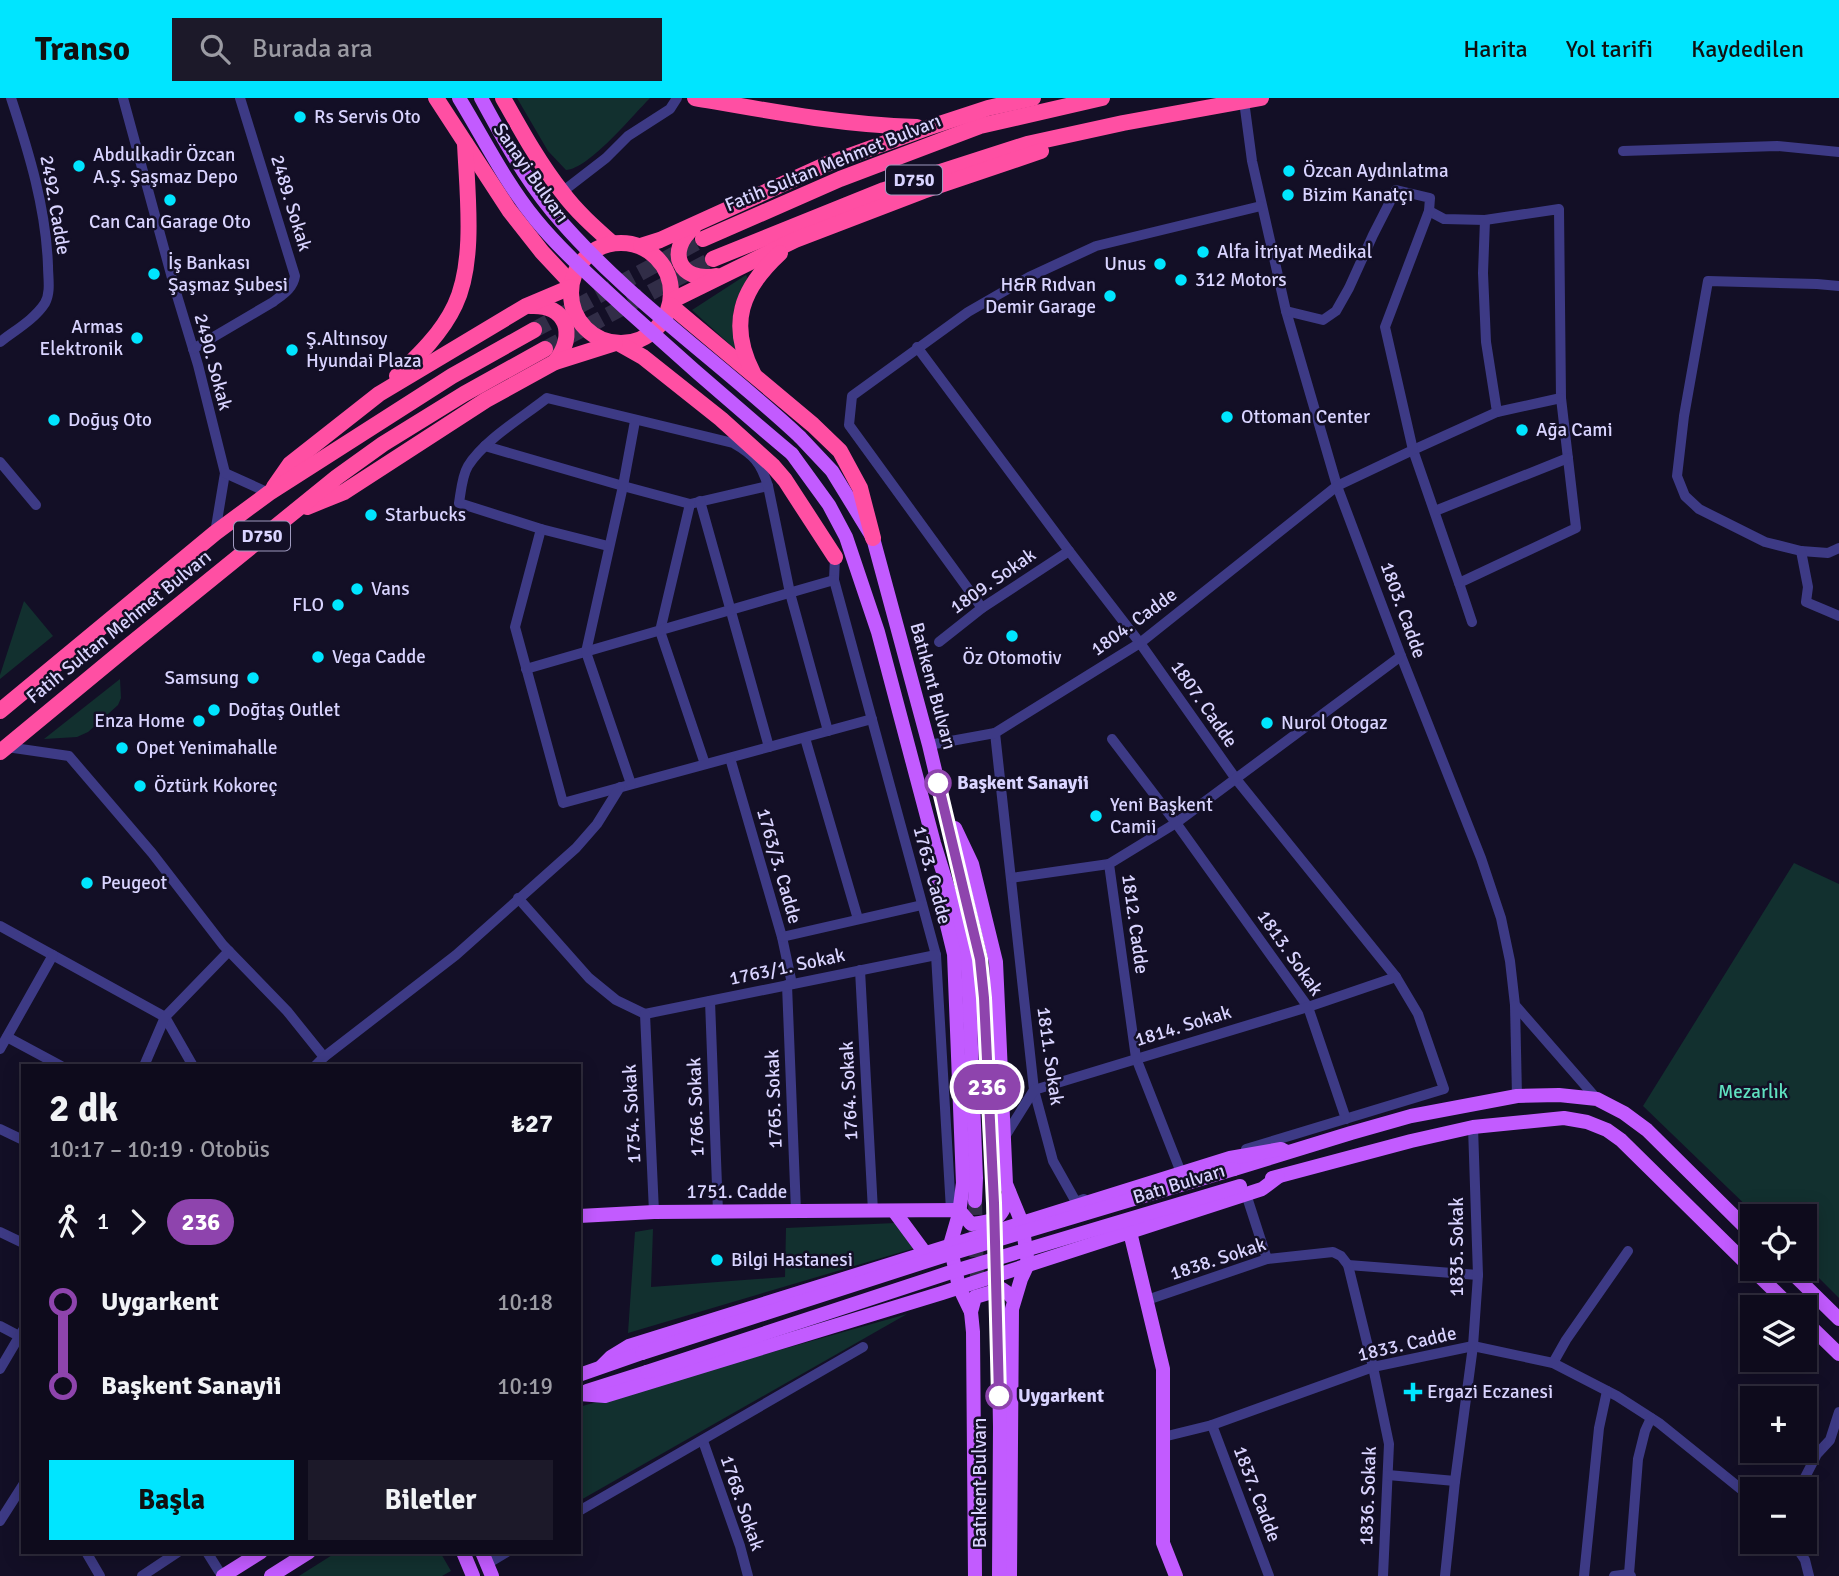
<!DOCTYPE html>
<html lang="tr">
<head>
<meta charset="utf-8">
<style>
  :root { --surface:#0e0b1c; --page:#1c1929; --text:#f1f3f6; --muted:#9b9ba3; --line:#2e2b3b; --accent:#00e5ff }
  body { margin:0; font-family:Signika,sans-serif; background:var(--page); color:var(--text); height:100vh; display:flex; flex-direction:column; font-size:26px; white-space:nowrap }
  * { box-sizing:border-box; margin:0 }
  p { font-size:23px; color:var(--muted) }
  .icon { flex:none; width:38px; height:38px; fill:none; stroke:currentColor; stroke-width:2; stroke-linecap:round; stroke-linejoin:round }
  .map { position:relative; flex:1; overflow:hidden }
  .details { position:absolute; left:21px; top:966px; width:560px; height:490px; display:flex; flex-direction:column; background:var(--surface); border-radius:0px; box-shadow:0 4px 18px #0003,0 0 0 2px var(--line) }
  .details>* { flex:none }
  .badge { padding:0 14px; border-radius:23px; font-size:24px; line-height:46px }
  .tools { position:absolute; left:1740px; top:1106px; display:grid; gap:14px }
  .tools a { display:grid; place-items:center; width:77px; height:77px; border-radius:0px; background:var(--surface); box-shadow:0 4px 18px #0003,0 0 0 2px var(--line); font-size:35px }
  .map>.badge { position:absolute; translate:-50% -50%; box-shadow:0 0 0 4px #fff }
  .legs { display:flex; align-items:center; gap:10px; height:77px; padding:0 28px; font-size:23px }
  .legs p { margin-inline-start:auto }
  .overview { display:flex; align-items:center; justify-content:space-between; height:119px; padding:0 28px }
  h1 { font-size:38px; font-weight:700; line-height:52px }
  .cta { display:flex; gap:14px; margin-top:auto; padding:14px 28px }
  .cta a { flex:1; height:80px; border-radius:0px; background:var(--accent); color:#111; font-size:28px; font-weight:700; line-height:80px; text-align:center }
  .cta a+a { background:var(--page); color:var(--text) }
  ul { padding:0 28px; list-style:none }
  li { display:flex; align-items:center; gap:24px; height:84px; font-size:26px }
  li i { display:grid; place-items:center; width:10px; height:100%; margin:0 9px; background:currentColor }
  li i::after { content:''; width:18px; height:18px; margin:-9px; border:5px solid; border-radius:50%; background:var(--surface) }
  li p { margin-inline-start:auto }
  li:first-child i { background:linear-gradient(#0000 50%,currentColor 0) }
  li:last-child i { background:linear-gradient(currentColor 50%,#0000 0) }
  header { display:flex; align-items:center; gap:42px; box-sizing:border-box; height:98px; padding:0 35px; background:var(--accent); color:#111 }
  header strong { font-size:33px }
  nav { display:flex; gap:38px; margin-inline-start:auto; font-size:24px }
  .search { width:490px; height:63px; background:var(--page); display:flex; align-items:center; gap:18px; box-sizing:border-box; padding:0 24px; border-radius:0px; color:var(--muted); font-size:26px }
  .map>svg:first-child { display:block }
  .green { fill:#12302f }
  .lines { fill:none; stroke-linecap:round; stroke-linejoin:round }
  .major-tunnel { stroke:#312d47; stroke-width:14; stroke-dasharray:14 7; stroke-linecap:butt }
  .highway-tunnel { stroke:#312d47; stroke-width:16; stroke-dasharray:16 8; stroke-linecap:butt }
  .minor { stroke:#3d3a85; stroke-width:10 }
  .major { stroke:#c25bff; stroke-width:14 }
  .highway { stroke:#ff4fa3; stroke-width:16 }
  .major-bridge { stroke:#c25bff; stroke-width:14 }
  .line-1-casing { stroke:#fff; stroke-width:16 }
  .line-1 { stroke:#8e44ad; stroke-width:10 }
  .poi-dot { fill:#00e5ff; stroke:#130f26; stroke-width:2.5 }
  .stop-1-dot { fill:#fff; stroke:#8e44ad; stroke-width:3.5 }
  .labels { text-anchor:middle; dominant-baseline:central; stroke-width:5; stroke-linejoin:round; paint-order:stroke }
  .shield { fill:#130f26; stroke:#9e99be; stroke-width:2 }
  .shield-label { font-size:18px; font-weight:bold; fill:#d9d4ff }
  .poi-label { font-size:19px; fill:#d9d4ff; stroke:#130f26; text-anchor:start }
  .street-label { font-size:19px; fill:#d9d4ff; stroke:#130f26 }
  .stop-label { font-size:19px; font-weight:bold; fill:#d9d4ff; stroke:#130f26; text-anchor:start }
  .park-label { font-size:19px; fill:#5fe0c0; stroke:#130f26 }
</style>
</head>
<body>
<header>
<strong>Transo</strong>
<div class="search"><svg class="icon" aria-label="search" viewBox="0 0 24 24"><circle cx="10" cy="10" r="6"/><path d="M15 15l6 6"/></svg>Burada ara</div>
<nav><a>Harita</a><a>Yol tarifi</a><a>Kaydedilen</a></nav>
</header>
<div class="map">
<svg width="1839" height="1478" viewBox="0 0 1839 1478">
  <rect width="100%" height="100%" fill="#130f26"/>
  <g class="green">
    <path d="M517,0h133c-17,17 -61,71 -84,72l-18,-19z"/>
    <path d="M746,177l2,4c-18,28 -17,40 -12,71l-44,-40z"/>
    <polygon points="24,503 53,538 0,581 0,577"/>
    <polygon points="120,581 121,600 118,607 88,634 77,639 44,641"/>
    <polygon points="1794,765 1839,786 1839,1200 1804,1165 1804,1118 1757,1118 1643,1008"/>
    <polygon points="895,1125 915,1150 628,1235 635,1134 653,1131 651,1189 785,1179 786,1130"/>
    <polygon points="907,1216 579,1403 579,1309"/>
    <polygon points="337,1454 440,1454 451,1473 442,1478 299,1478"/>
  </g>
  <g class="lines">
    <g class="major-tunnel">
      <polyline points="975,1103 977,1179"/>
      <polyline points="995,1132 998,1208"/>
    </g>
    <g class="highway-tunnel">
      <polyline points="534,232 703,141"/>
      <polyline points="545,251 713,161"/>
    </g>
    <g class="minor">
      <polyline points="123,0 175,191 198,267 225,375 215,435"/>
      <polyline points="1244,3 1252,63 1286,213 1337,388 1401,558 1481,760 1501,820 1510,863 1515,907 1597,1001"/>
      <polyline points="1623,53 1777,48 1839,54"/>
      <polyline points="562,94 606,60 628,38 670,11 677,0"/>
      <polyline points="1429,113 1444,121 1485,122 1559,111 1561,300 1576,430 1459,485 1472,524"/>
      <polyline points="1485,122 1483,175 1486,244 1497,314"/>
      <polyline points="1839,188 1817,186 1708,183 1684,318 1677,378 1685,398 1699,411 1765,444 1801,453 1828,455 1839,450"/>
      <path d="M0,244c14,-11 35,-23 45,-39 6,-11 3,-25 3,-37 -2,-58 -19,-113 -37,-168"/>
      <polyline points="917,249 1069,453 1140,545 1236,681 1396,879 1418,916 1444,991 1246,1051"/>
      <path d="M193,251l80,-47c9,-7 20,-13 22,-26l-55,-178"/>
      <polyline points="485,348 623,388 690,406 768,388"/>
      <polyline points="0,364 36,407"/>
      <polyline points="225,375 269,395"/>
      <polyline points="700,403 769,649"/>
      <polyline points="690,406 660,533 705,666"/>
      <polyline points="1435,413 1568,360"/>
      <polyline points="541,431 515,529 563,705 872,621"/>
      <path d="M608,448l-67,-17 -82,-26c2,-12 3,-27 9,-37 16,-26 55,-49 79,-68l186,45c21,12 28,20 35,43l22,107 38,138"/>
      <polyline points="1801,453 1808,489 1806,504 1839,518"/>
      <polyline points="835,459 834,482 936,857 951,1112"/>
      <polyline points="1459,485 1413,352 1497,314 1561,300"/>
      <polyline points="982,510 849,327 852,298 968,214 1029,179 1096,148 1261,108"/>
      <polyline points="939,544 982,510 1069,453"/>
      <polyline points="526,571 834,482"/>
      <polyline points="995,635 1034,992 1053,1063 1076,1104 1084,1101"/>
      <polyline points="805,640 858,821"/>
      <polyline points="1112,641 1176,725 1308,909 1346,1021"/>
      <polyline points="929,647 995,635 1140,545 1337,388 1413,352 1385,229 1429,113 1430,100 1396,92 1373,137 1349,190 1336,213 1323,222 1286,213"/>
      <polyline points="7,649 69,658 152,755 223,847 287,913 324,959"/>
      <polyline points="730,660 782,839 792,886"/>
      <polyline points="631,686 586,554 623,388 635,323"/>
      <polyline points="1011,780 1109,766"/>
      <polyline points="518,800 589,880 616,902 645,916"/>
      <polyline points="0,828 165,919 193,968"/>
      <polyline points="782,839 922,807"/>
      <polyline points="860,872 873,1113"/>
      <polyline points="787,887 796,1113"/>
      <polyline points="710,903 718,1114"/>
      <polyline points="1515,907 1517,998"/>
      <polyline points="645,916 936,857"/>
      <polyline points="645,916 654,1114"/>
      <polyline points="7,939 61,968"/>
      <polyline points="0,951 53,857"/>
      <polyline points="144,968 165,919 229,853"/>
      <polyline points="315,968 324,959 456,857 576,750 597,726 620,689"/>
      <polyline points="0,1031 23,1042"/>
      <polyline points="1004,1040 1034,992 1308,909 1396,879"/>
      <polyline points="1180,1072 1136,960 1109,766 1176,725 1401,558"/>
      <polyline points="1246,1096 1267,1161"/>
      <polyline points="0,1134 23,1145"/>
      <polyline points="1348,1167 1478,1177"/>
      <polyline points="1147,1202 1267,1161 1333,1154 1341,1158 1348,1167 1373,1269 1389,1346 1383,1478"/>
      <polyline points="0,1228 19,1238"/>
      <polyline points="1553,1265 1566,1242 1628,1153"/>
      <polyline points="0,1271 23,1232"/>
      <polyline points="1212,1327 1269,1478"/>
      <polyline points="1163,1339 1212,1327 1373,1269 1473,1248 1553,1265 1617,1298 1659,1325 1752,1400"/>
      <polyline points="703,1343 740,1448 748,1478"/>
      <polyline points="1388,1377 1455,1383"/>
      <polyline points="1799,1391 1817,1356 1830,1342 1839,1314"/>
      <polyline points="579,1413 863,1249"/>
      <polyline points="1804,1422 1808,1430"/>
      <polyline points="0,1423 23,1387"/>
      <polyline points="1793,1444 1805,1462 1809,1478"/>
      <polyline points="86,1454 100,1478"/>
      <polyline points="207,1454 222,1478"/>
      <polyline points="487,1466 507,1454"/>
      <polyline points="1629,1476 1638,1361 1645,1333 1651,1320"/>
      <polyline points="142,1478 178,1454"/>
      <polyline points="1445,1478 1455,1383 1473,1248 1478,1177 1473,1029"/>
      <polyline points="1584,1478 1599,1330 1607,1293"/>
      <polyline points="1614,1478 1629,1476 1631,1478"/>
    </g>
    <g class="major">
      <polyline points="800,339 832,373 873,440 929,647 980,861 994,1105"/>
      <polyline points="792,356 829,407 846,439 878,534 934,745 959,826 968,871 976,1080 975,1103"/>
      <polyline points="955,730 972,766 996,864 1006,1086 1022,1125 1028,1166 1021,1181 1012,1211 1010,1478"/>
      <polyline points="937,786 954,856 963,1085 959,1116 950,1147 959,1189 971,1214"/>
      <polyline points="1234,1071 1351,1035 1411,1018 1517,998 1559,997 1597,1001 1624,1015 1647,1032 1752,1136"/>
      <polyline points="1272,1080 1411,1043 1473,1029 1564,1020 1587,1024 1607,1032 1621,1042 1752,1171"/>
      <polyline points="894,1113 925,1155"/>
      <path d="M579,1118l75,-4 305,-2 12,14c27,-2 32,-7 38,-32"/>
      <polyline points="1130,1134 1163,1271 1163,1445 1176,1478"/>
      <polyline points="1752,1171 1791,1209"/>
      <polyline points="1788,1171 1839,1221"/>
      <polyline points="998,1208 1000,1329 999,1478"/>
      <polyline points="1804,1222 1839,1256"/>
      <polyline points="602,1268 611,1259 629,1248 1230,1060 1281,1051 1287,1054"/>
      <polyline points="579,1277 642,1255"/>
      <polyline points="587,1293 647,1274"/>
      <polyline points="579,1296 605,1298 942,1195 1262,1091 1278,1079"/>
      <polyline points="463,1454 473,1478"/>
      <polyline points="482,1454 492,1478"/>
      <polyline points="223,1478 261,1454"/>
      <polyline points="271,1478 309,1454"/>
      <polyline points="975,1478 973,1234 971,1214 975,1199 1002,1191 1008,1195 1014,1202"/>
    </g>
    <g class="highway">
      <polyline points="436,0 509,112 542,154 571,185"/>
      <path d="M503,0c18,32 36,65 59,94 14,19 32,35 50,51"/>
      <path d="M695,0c74,13 147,27 222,29"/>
      <path d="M693,130c-27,23 -14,55 23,48"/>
      <polyline points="703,141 840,81 980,28 1102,0"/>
      <circle cx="621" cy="195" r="50"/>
      <polyline points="641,148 660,142 827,66 927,30 988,10 1033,0"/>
      <polyline points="713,161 884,92 1027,46 1123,25 1261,0"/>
      <polyline points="671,203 795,142 923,93 1041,53"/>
      <polyline points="670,207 813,327 840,353 860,390 873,440"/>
      <path d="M530,208c37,-2 47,29 25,56"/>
      <polyline points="620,246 643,259 721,321 773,368 785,382 835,459"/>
      <path d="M753,275c-25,-49 -12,-84 27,-120"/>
      <path d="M397,278c22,-21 45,-43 58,-71 21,-44 12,-114 10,-162"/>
      <polyline points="274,389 290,366 379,296 526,208 571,189"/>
      <polyline points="307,409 344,394 486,302 555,264 615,245"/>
      <polyline points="0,613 215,435 269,395 452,278 534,232"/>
      <polyline points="0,654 126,550 337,379 383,346 464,296 545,251"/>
    </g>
    <g class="major-bridge">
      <path d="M459,0c25,41 46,84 77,122 27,33 60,61 91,90 54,49 109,97 165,144"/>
      <path d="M481,0c21,39 43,79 71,113 72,86 167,150 248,226"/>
      <polyline points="642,1255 943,1158 1234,1071"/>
      <polyline points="647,1274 948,1175 1240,1088"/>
    </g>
  </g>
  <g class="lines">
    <g class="line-1-casing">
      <polyline id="line-1" points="938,685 980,861 984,900 994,1105 999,1298"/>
    </g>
    <use href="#line-1" class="line-1"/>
  </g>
  <g class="poi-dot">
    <circle cx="300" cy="19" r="7"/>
    <circle cx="79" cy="68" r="7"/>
    <circle cx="1289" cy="73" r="7"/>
    <circle cx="1288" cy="97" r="7"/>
    <circle cx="170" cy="102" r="7"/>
    <circle cx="1203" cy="154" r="7"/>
    <circle cx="1160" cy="166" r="7"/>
    <circle cx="154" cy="176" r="7"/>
    <circle cx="1181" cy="182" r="7"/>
    <circle cx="1110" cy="198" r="7"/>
    <circle cx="137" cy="240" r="7"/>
    <circle cx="292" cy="252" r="7"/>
    <circle cx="1227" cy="319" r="7"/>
    <circle cx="54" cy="322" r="7"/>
    <circle cx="1522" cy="332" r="7"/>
    <circle cx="371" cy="417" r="7"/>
    <circle cx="357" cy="491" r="7"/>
    <circle cx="338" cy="507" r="7"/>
    <circle cx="1012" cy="538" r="7"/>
    <circle cx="318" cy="559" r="7"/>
    <circle cx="253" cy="580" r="7"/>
    <circle cx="214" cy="612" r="7"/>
    <circle cx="199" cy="623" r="7"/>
    <circle cx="1267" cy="625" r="7"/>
    <circle cx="122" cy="650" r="7"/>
    <circle cx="140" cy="688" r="7"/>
    <circle cx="1096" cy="718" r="7"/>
    <circle cx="87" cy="785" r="7"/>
    <circle cx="717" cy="1162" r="7"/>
    <path d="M1409.5 1283.5h7v7h7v7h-7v7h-7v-7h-7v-7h7z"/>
  </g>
  <g class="stop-1-dot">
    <circle cx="938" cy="685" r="12"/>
    <circle cx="999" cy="1298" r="12"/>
  </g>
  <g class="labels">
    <g class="shield">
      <rect x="886" y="67.5" width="56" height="29" rx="5"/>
      <rect x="234" y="423.5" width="56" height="29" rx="5"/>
    </g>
    <g class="shield-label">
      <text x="914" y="82">D750</text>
      <text x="262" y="438">D750</text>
    </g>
    <g class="poi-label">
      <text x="314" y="19">Rs Servis Oto</text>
      <text x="93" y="57">Abdulkadir Özcan<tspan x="93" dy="22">A.Ş. Şaşmaz Depo</tspan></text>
      <text x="1303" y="73">Özcan Aydınlatma</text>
      <text x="1302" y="97">Bizim Kanatçı</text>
      <text x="170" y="124" text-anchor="middle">Can Can Garage Oto</text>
      <text x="1217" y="154">Alfa İtriyat Medikal</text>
      <text x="168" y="165">İş Bankası<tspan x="168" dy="22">Şaşmaz Şubesi</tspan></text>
      <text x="1146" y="166" text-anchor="end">Unus</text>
      <text x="1195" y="182">312 Motors</text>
      <text x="1096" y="187" text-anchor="end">H&amp;R Rıdvan<tspan x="1096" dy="22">Demir Garage</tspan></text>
      <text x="123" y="229" text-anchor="end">Armas<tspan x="123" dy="22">Elektronik</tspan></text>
      <text x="306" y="241">Ş.Altınsoy<tspan x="306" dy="22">Hyundai Plaza</tspan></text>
      <text x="1241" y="319">Ottoman Center</text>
      <text x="68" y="322">Doğuş Oto</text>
      <text x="1536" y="332">Ağa Cami</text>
      <text x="385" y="417">Starbucks</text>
      <text x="371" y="491">Vans</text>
      <text x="324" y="507" text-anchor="end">FLO</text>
      <text x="332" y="559">Vega Cadde</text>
      <text x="1012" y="560" text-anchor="middle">Öz Otomotiv</text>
      <text x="239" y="580" text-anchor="end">Samsung</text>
      <text x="228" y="612">Doğtaş Outlet</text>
      <text x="185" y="623" text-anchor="end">Enza Home</text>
      <text x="1281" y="625">Nurol Otogaz</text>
      <text x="136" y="650">Opet Yenimahalle</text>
      <text x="154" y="688">Öztürk Kokoreç</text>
      <text x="1110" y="707">Yeni Başkent<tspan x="1110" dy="22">Camii</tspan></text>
      <text x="101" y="785">Peugeot</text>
      <text x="731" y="1162">Bilgi Hastanesi</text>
      <text x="1427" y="1294">Ergazi Eczanesi</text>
    </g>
    <g class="street-label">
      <text transform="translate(833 65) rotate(-22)">Fatih Sultan Mehmet Bulvarı</text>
      <text transform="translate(531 75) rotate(55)">Sanayi Bulvarı</text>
      <text transform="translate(291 105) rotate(73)">2489. Sokak</text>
      <text transform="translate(55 107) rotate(80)">2492. Cadde</text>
      <text transform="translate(213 264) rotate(75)">2490. Sokak</text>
      <text transform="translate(993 483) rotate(-35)">1809. Sokak</text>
      <text transform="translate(1403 512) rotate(70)">1803. Cadde</text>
      <text transform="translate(1134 524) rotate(-36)">1804. Cadde</text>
      <text transform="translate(119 529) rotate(-39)">Fatih Sultan Mehmet Bulvarı</text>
      <text transform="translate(933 588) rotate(75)">Batıkent Bulvarı</text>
      <text transform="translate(1204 606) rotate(55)">1807. Cadde</text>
      <text transform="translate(779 768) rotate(74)">1763/3. Cadde</text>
      <text transform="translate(932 777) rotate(75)">1763. Cadde</text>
      <text transform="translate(1135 826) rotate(82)">1812. Cadde</text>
      <text transform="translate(1290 855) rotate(55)">1813. Sokak</text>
      <text transform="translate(787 869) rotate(-12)">1763/1. Sokak</text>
      <text transform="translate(1183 928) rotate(-17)">1814. Sokak</text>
      <text transform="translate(1050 958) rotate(82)">1811. Sokak</text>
      <text transform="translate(849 993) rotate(-93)">1764. Sokak</text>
      <text transform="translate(774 1001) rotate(-92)">1765. Sokak</text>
      <text transform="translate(696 1009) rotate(-92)">1766. Sokak</text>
      <text transform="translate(632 1016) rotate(-93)">1754. Sokak</text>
      <text transform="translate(1179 1086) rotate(-17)">Batı Bulvarı</text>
      <text x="737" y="1094">1751. Cadde</text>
      <text transform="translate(1457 1149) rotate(-90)">1835. Sokak</text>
      <text transform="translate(1218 1161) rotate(-18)">1838. Sokak</text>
      <text transform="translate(1407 1246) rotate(-13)">1833. Cadde</text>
      <text transform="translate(980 1385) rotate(-90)">Batıkent Bulvarı</text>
      <text transform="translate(1257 1396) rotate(69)">1837. Cadde</text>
      <text transform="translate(1368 1398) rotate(-88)">1836. Sokak</text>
      <text transform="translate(742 1405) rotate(71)">1768. Sokak</text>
    </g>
    <g class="stop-label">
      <text x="957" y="685">Başkent Sanayii</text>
      <text x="1018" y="1298">Uygarkent</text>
    </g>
    <g class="park-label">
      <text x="1753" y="994">Mezarlık</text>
    </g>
  </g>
</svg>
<div class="tools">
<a><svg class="icon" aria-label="locate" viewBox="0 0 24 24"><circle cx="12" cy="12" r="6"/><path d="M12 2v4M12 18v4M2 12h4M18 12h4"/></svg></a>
<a><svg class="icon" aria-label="layers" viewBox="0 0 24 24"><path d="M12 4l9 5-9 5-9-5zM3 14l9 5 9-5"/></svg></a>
<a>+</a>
<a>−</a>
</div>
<b class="badge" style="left:987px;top:989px;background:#8e44ad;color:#fff">236</b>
<section class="details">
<div class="overview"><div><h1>2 dk</h1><p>10:17 – 10:19 · Otobüs</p></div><b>₺27</b></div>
<div class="legs"><svg class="icon" aria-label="walk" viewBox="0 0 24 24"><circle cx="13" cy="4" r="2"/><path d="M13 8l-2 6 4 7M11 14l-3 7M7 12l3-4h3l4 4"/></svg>1<svg class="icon" aria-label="forward" viewBox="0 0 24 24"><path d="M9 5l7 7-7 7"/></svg><b class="badge" style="background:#8e44ad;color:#fff">236</b></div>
<ul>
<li><i style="color:#8e44ad"></i><b>Uygarkent</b><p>10:18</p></li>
<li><i style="color:#8e44ad"></i><b>Başkent Sanayii</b><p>10:19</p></li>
</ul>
<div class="cta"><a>Başla</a><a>Biletler</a></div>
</section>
</div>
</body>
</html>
